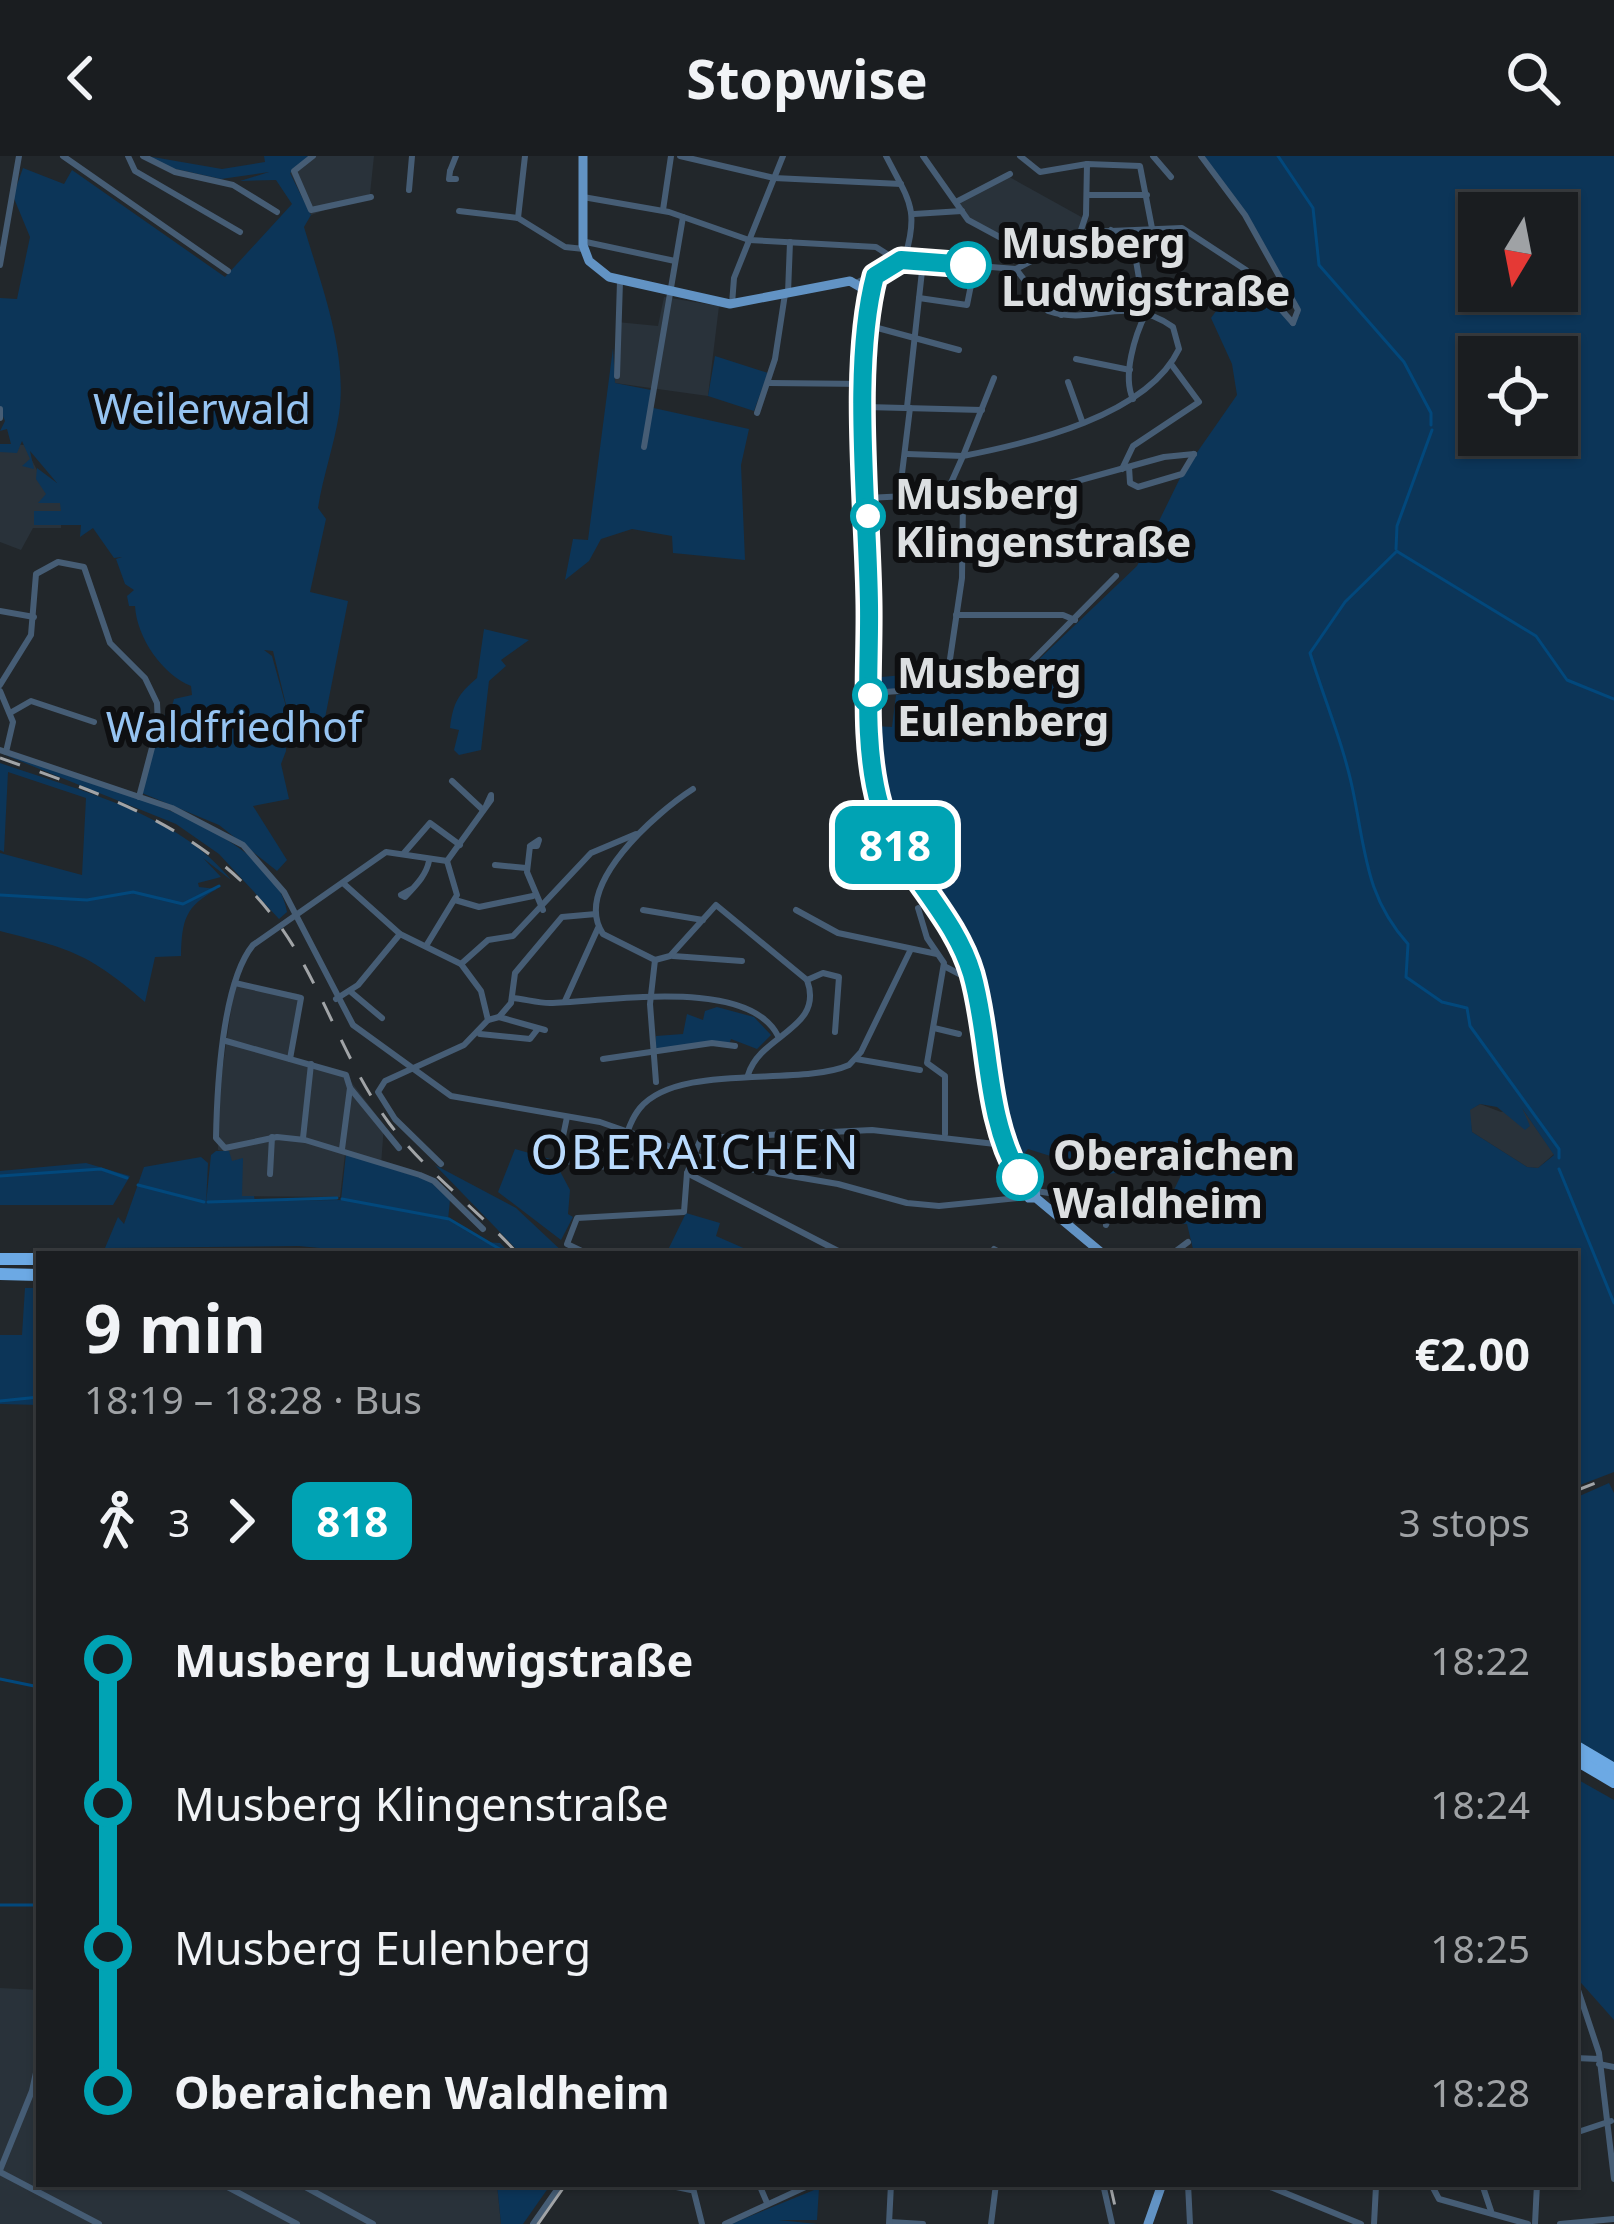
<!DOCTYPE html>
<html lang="en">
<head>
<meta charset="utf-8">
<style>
  :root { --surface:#1a1d20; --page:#272a2d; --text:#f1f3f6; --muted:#9fa2a5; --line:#383b3e }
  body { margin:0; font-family:"Noto Sans",sans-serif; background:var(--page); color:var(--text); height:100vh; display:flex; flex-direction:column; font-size:45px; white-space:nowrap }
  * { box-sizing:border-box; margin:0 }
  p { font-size:39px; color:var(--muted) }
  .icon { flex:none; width:66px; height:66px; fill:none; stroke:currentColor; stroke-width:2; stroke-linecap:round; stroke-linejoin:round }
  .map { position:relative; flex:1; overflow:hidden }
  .panel { position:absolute; left:36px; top:1095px; width:1542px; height:936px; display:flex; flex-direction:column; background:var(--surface); border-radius:0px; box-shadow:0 3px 9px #0004,0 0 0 3px var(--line) }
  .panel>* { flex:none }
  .badge { padding:0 24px; border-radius:18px; font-size:42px; line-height:78px }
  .needle { width:78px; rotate:190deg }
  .fabs { position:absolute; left:1458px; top:36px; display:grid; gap:24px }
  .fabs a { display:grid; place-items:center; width:120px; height:120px; border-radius:0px; background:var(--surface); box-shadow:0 3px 9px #0004,0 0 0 3px var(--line); font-size:60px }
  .map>.badge { position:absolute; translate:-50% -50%; box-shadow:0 0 0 6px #fff }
  .legs { display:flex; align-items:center; gap:18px; height:132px; padding:0 48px; font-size:39px }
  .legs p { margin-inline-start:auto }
  .summary { display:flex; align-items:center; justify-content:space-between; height:204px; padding:0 48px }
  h1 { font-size:66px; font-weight:700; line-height:90px }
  ul { padding:0 48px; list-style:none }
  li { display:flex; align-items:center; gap:42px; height:144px; font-size:45px }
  li i { display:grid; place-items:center; width:18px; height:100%; margin:0 15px; background:currentColor }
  li i::after { content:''; width:30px; height:30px; margin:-15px; border:9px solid; border-radius:50%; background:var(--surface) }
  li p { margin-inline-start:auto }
  li:first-child i { background:linear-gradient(#0000 50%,currentColor 0) }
  li:last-child i { background:linear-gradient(currentColor 50%,#0000 0) }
  header { display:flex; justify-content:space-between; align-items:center; height:156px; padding:0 48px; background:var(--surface); font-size:54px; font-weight:700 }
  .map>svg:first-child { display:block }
  .built { fill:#29323a }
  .green { fill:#0c3558; fill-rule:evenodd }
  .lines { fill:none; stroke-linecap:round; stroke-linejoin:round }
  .stream { stroke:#02487c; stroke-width:3 }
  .minor { stroke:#465d75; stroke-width:6 }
  .major { stroke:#6293c4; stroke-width:9 }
  .highway { stroke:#6ca9e4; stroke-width:12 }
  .tram { stroke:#a1a4a7; stroke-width:3 }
  .rail { stroke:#a1a4a7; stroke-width:3; stroke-dasharray:21 21; stroke-linecap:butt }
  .line-1-casing { stroke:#fff; stroke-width:27 }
  .line-1 { stroke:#00a3b4; stroke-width:18 }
  .stop-1-dot { fill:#fff; stroke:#00a3b4; stroke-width:6 }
  .labels { text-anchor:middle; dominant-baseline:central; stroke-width:12; stroke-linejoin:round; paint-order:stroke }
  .stop-label { font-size:42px; font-weight:bold; fill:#dcdfe1; stroke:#0e0f11; text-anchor:start }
  .park-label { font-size:42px; fill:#96c4f2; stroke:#0e0f11 }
  .quarter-label { font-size:48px; letter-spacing:3px; fill:#badbfe; stroke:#0e0f11 }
</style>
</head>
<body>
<header><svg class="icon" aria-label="back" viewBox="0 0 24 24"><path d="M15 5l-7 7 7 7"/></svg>Stopwise<svg class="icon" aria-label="search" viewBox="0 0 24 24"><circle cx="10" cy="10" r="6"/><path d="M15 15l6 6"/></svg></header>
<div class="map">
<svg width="1614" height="2068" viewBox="0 0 1614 2068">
  <rect width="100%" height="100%" fill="#22272b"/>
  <g class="built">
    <polygon points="313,0 374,0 370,38 311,59 290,16"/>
    <polygon points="1004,18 1085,63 1079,80 1040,105 1025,106 1022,95 975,70 956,46"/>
    <polygon points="664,141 719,150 708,240 615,227 617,166 658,170"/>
    <polygon points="0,288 24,289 37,314 61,333 61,372 33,372 21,394 0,386"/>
    <polygon points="235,827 299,838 291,902 346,919 384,969 381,1009 345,998 340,1041 223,1040 228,996 218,994 219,937"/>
    <polygon points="1480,948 1501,956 1522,952 1554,998 1538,1012 1527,1011 1472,976 1469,954"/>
    <polygon points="0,1832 39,1834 39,2028 497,2028 501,2068 0,2068"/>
  </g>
  <g class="green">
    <path d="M147,0l75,13 43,-7 -1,-6h49l-23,17 21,42 -7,12c17,58 44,125 35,187 -5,32 -16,62 -21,94l8,11 -16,73 38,9 -23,117 -37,-5 -15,-62 -9,-1 8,6 13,47 1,48 -5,13 8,35 -36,7 34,54 -10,11 -58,-46 -77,-32 19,-76 5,-3 2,6 6,-21 18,-4 -1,-9c-29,-12 -54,-48 -56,-80h-6l-2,-10 7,-6 -9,-6 -9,-25 6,-2 -8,1 -21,-30 -13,9 1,-12h-47v-14h27l-1,-8h-22l8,-9 -10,-15 1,-11 20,15 -27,-32 4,18 -12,-3 8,-7 -8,-18 -5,12 -17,-1v-8h11l-4,-15 -7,2 5,-10 -5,-12v-111l17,1 13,-62 -17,-41 10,-28 41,16 8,-14 153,107 67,-73 -16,-24 -36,1 29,-9 -48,7 -54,-12z"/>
    <path d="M1201,0h413v1316l-39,15v-233h-387l5,-5 -6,-25 -12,-1v-14h-12l-1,-11 10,-4 10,-21 -4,-12 -35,-2 -4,11 -31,4 -80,-25 -11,13 -15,-27 -37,-186 -69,-108 1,-14 -13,-11 -8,-90 16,1 4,-32 7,-1 -24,-4 -8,-12 74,-7 -2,19 68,-4 126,-120 45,-92 55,-79 -5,-31 -21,-46 35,-48 47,52 7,-7 -51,-94zM1479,57h78v78h-78zM1479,201h78v78h-78zM1480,948l17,3 28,23 5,-4 -8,-18 32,47 -16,13 -11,-1 -55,-35 -2,-22z"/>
    <polygon points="613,192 615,227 651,234 649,251 749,273 741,309 745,404 673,397 672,380 632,373 601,383 589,405 565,424 573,383 588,384"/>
    <polygon points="715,200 768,217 754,255 708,240"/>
    <path d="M484,473l45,11 -28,20 5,6 -17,15 -8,69 -22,5 -5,-5 5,-20 -9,-2c3,-25 8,-34 27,-50z"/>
    <path d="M0,597c75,26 272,70 287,159l-8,7 -60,-65 -43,-30z"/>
    <path d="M0,607c77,27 178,50 231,117l-28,-22 18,19 -23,6 1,4 18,2c-32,18 -35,30 -36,67l-26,1 -10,45c-57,-49 -74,-53 -145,-71v-78l82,22 4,-77 -78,-26 -4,80 -4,-2z"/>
    <polygon points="717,851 754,861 771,879 757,893 731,883 729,888 656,893 656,880 683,878 687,858 703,864 705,855"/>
    <polygon points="515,993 554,1004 570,1034 568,1058 573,1061 561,1084 498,1036"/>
    <polygon points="216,995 229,995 232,1005 243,1002 242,1040 254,1040 255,1045 341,1044 346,998 430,1025 450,1044 448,1064 485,1086 500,1087 511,1098 383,1098 299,1090 105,1092 118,1061 124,1068 144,1011 201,1001 208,1007 206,1048 211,999"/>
    <polygon points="86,1007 130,1020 113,1049 0,1049 0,1015"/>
    <polygon points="435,1009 516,1052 565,1098 521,1098"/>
    <polygon points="686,1057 720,1067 716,1080 757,1098 666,1098"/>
    <polygon points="25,1132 39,1132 39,1249 0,1248 0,1179 22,1179"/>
    <polygon points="1609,1327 1614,1337 1614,1606 1575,1583 1575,1342"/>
    <polygon points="1575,1622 1614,1644 1614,1864 1575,1820"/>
    <polygon points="497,2028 551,2028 523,2068 501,2068"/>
    <polygon points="819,2032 817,2064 778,2064 817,2068 731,2068"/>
  </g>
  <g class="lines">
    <g class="stream">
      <polyline points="1278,0 1313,52 1319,109 1404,206 1431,257 1431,269"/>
      <polyline points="1396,393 1397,370 1432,274"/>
      <path d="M1397,395l-52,51 -35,51c14,46 35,95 44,143 12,60 13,102 54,148l-2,33 36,25 25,6 3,18 89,123v9"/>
      <polyline points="1398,396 1536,480 1567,524 1614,543"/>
      <polyline points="0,739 87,744 133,736 183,748 219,730"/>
      <polyline points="1559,1013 1614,1147"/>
      <polyline points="0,1020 101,1013 127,1022"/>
      <polyline points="138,1029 204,1046"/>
      <polyline points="342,1043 449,1063 503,1095"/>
      <polyline points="208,1046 337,1042"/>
      <polyline points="0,1245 39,1241"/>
      <polyline points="0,1523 39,1531"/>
      <polyline points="0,1749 39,1749"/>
    </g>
    <g class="minor">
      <polyline points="63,0 228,115"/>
      <polyline points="128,0 135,15 240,76"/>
      <polyline points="143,0 175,16 233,29 277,56"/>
      <polyline points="313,0 294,15 311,54 371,41"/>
      <polyline points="680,0 774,22 901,28"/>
      <polyline points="923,0 968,64 1018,91 1025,106"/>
      <polyline points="1020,0 1040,16 1087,8 1140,10 1152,72"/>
      <polyline points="1153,0 1171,21"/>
      <polyline points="1201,0 1245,59 1298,154 1293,167"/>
      <polyline points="450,15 456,0"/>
      <polyline points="450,15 449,23 456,23"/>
      <polyline points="409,34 412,0"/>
      <polyline points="1087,39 1147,39"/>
      <polyline points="583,41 669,56 749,84 876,91 898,105"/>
      <polyline points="956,46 1010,18"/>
      <polyline points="663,54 671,0"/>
      <polyline points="459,55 518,62 565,91 584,93"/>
      <polyline points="914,58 962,55"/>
      <polyline points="518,62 525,0"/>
      <polyline points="1111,74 1133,87 1141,134"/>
      <polyline points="1079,80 1086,59 1087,8"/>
      <polyline points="586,86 675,105"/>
      <polyline points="904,104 1016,113 1087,76 1182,72 1246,114 1293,167"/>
      <polyline points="0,109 19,0"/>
      <path d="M858,126l46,-22c16,-51 5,-59 -18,-104"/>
      <polyline points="788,137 790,86"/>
      <polyline points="919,142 967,149 975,109"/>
      <polyline points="732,148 734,122 783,0"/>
      <path d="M1061,159l5,-16c47,-12 85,-10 131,7"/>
      <polyline points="874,171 959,194"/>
      <polyline points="1076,203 1130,214"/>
      <polyline points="617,220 620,125"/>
      <polyline points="1068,226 1082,265"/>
      <polyline points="769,227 866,228"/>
      <path d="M1133,243c-11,-23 2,-64 13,-86"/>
      <polyline points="866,251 982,254"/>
      <polyline points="907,251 923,106"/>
      <polyline points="0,253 0,262"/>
      <polyline points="757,257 775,203 785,138"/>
      <polyline points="644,291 683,61"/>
      <polyline points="907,298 963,300 994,222"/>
      <polyline points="1129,311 1130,327 1138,331 1182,318 1194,298"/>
      <polyline points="1122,313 1133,290 1199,246 1171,208"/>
      <path d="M946,338l17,-38c67,-13 184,-40 216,-107l-6,-22c-50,-35 -78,0 -125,-16l-32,-42"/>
      <polyline points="867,342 946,338 963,345 1012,343 1164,301 1194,298"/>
      <polyline points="899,342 910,252"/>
      <polyline points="0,455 34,461"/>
      <polyline points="956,459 1063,459 1075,464"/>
      <polyline points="0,529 31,479 36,418 58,406 84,411 110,487 145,522 157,547 158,569 139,641"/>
      <polyline points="946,530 962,422 963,345"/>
      <polyline points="0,535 13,566 6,596"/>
      <polyline points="871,537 1010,527 1116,420"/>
      <polyline points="10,557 31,545 94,566"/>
      <polyline points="0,594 172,652 243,689 284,736 353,869 451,940 600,966 720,1008 838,1028 907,1047 939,1050 1028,1041"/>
      <polyline points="452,625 483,654"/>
      <polyline points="530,690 539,684 537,690 530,690 527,716 543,754"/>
      <polyline points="404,697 430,667 460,689"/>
      <path d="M447,705l-61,-9 -133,93c-31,38 -36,143 -37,193l9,10 52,-11 28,3 115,35 14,6 49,48"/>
      <polyline points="447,705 491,644 491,639 486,650"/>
      <polyline points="495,709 526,712"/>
      <polyline points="343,727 400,778 461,808 481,835 488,864 464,889 385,925 378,936 395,963 441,1008"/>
      <path d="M412,733l-11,6 4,2c10,-11 21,-21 24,-36"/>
      <polyline points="455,744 479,751 533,740"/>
      <polyline points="918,752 927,782 944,807 927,907 945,920 945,978"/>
      <polyline points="643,754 703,764"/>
      <polyline points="796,754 838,777 937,798"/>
      <polyline points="426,790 457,739 447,705"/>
      <polyline points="673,800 742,805"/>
      <path d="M655,804l15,-4 46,-51 91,75c18,49 -47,54 -59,95"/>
      <polyline points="461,808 488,784 513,780 591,697 636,678"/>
      <polyline points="944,810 969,823"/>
      <polyline points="807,824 823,817 839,821 835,876"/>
      <polyline points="235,827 301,842 290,903"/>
      <polyline points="351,836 382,862"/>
      <path d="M512,842c13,1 25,5 38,5 55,-1 198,-27 228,33"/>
      <polyline points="336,843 358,829 400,778"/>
      <polyline points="565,845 598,772"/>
      <polyline points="499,861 545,874"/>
      <polyline points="488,864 499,861 511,847 515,817 562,761 596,758"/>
      <polyline points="934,872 959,878"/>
      <polyline points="480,878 530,883 537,874"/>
      <polyline points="226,885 346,919 350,932 399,992"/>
      <polyline points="603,903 712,887 735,890"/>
      <polyline points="856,903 920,914"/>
      <path d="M656,926l-6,-78 5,-44 -52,-26c-32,-48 54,-122 90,-145"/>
      <path d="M567,961l-9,43 56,8c10,-18 12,-43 26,-60 38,-46 160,-21 209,-43l12,-13 50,-103"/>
      <polyline points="303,982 311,908"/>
      <polyline points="342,993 350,932"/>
      <polyline points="687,1017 844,1098"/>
      <polyline points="270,1018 272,981"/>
      <polyline points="1036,1035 1114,1047 1155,1044"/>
      <polyline points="1106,1069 1114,1047"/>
      <polyline points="588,1098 567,1088 577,1062 684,1056 687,1017 701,982 872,974 1004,989"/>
      <polyline points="991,1098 994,1093 1003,1098"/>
      <polyline points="1172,1098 1188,1086"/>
      <polyline points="1575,1825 1599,1897 1614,2023"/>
      <polyline points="1575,1902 1599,1903"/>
      <polyline points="1599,1908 1614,1911"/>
      <polyline points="1575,1977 1611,1965"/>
      <polyline points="0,2014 32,1935 39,1903"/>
      <polyline points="0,2016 99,2068"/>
      <polyline points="222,2028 297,2068"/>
      <polyline points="300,2028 373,2068"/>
      <polyline points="423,2028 430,2028"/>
      <polyline points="662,2028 691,2034"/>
      <polyline points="692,2028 702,2068"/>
      <polyline points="759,2028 767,2047"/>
      <polyline points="1103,2028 1112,2068"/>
      <polyline points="1188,2028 1190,2068"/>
      <polyline points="1263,2028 1361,2068"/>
      <polyline points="1319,2028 1388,2028"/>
      <polyline points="1431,2028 1439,2043 1528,2068"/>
      <polyline points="1482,2028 1491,2055"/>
      <polyline points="890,2066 923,2068"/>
      <polyline points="533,2068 561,2028"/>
      <polyline points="725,2068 812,2028"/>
      <polyline points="889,2068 891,2028"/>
      <polyline points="991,2068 996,2028"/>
      <polyline points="1374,2068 1376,2030"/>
      <polyline points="1535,2068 1537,2028"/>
      <polyline points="1560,2068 1614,2063"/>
    </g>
    <g class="major">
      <polyline points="583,0 583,89 589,105 609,121 730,148 850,125 869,136 866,245 876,633 897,694 947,764 970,812 999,976 1029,1034"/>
      <polyline points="1036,1042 1029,1042 1028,1035 1035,1034 1036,1042 1103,1098"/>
      <polyline points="1148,2068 1162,2028"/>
    </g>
    <g class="highway">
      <polyline points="0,1103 39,1103"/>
      <polyline points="0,1118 39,1119"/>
      <polyline points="1575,1590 1614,1613"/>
      <polyline points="1575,1603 1614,1626"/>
    </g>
    <polyline class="tram" points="538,2068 566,2028"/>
    <g class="rail">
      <path d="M0,602c120,42 231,79 298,196 32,56 53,117 91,169 37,49 88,86 129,131"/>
      <polyline points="1575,1335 1614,1320"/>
      <polyline points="1110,2028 1119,2068"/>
    </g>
  </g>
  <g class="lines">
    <g class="line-1-casing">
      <path id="line-1" d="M968,109l-67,-5 -26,16c-24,90 -7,234 -6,329 1,65 -7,139 11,201 18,64 73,104 92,168 19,67 12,141 48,203"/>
    </g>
    <use href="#line-1" class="line-1"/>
  </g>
  <g class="stop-1-dot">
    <circle cx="968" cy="109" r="21"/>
    <circle cx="868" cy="360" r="15"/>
    <circle cx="870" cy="539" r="15"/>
    <circle cx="1020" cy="1021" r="21"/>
  </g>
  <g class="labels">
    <g class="stop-label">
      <text x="1001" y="85">Musberg<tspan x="1001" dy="48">Ludwigstraße</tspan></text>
      <text x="895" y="336">Musberg<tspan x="895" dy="48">Klingenstraße</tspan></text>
      <text x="897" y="515">Musberg<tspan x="897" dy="48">Eulenberg</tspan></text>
      <text x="1053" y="997">Oberaichen<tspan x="1053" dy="48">Waldheim</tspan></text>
    </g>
    <g class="park-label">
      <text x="202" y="251">Weilerwald</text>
      <text x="234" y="569">Waldfriedhof</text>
    </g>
    <g class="quarter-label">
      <text x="696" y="994">OBERAICHEN</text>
    </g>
  </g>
</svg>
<div class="fabs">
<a><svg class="needle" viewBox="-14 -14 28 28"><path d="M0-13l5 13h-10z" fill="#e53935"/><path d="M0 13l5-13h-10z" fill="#9fa2a5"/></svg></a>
<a><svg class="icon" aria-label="locate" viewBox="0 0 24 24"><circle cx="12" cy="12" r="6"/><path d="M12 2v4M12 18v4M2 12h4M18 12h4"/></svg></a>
</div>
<b class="badge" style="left:895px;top:689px;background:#00a3b4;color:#fff">818</b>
<section class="panel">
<div class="summary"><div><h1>9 min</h1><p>18:19 – 18:28 · Bus</p></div><b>€2.00</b></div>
<div class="legs"><svg class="icon" aria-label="walk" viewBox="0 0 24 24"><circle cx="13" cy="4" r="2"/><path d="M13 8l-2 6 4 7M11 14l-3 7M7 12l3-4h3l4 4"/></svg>3<svg class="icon" aria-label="forward" viewBox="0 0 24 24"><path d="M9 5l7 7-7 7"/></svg><b class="badge" style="background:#00a3b4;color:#fff">818</b><p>3 stops</p></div>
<ul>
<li><i style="color:#00a3b4"></i><b>Musberg Ludwigstraße</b><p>18:22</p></li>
<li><i style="color:#00a3b4"></i><span>Musberg Klingenstraße</span><p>18:24</p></li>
<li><i style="color:#00a3b4"></i><span>Musberg Eulenberg</span><p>18:25</p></li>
<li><i style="color:#00a3b4"></i><b>Oberaichen Waldheim</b><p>18:28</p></li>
</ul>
</section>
</div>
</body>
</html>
